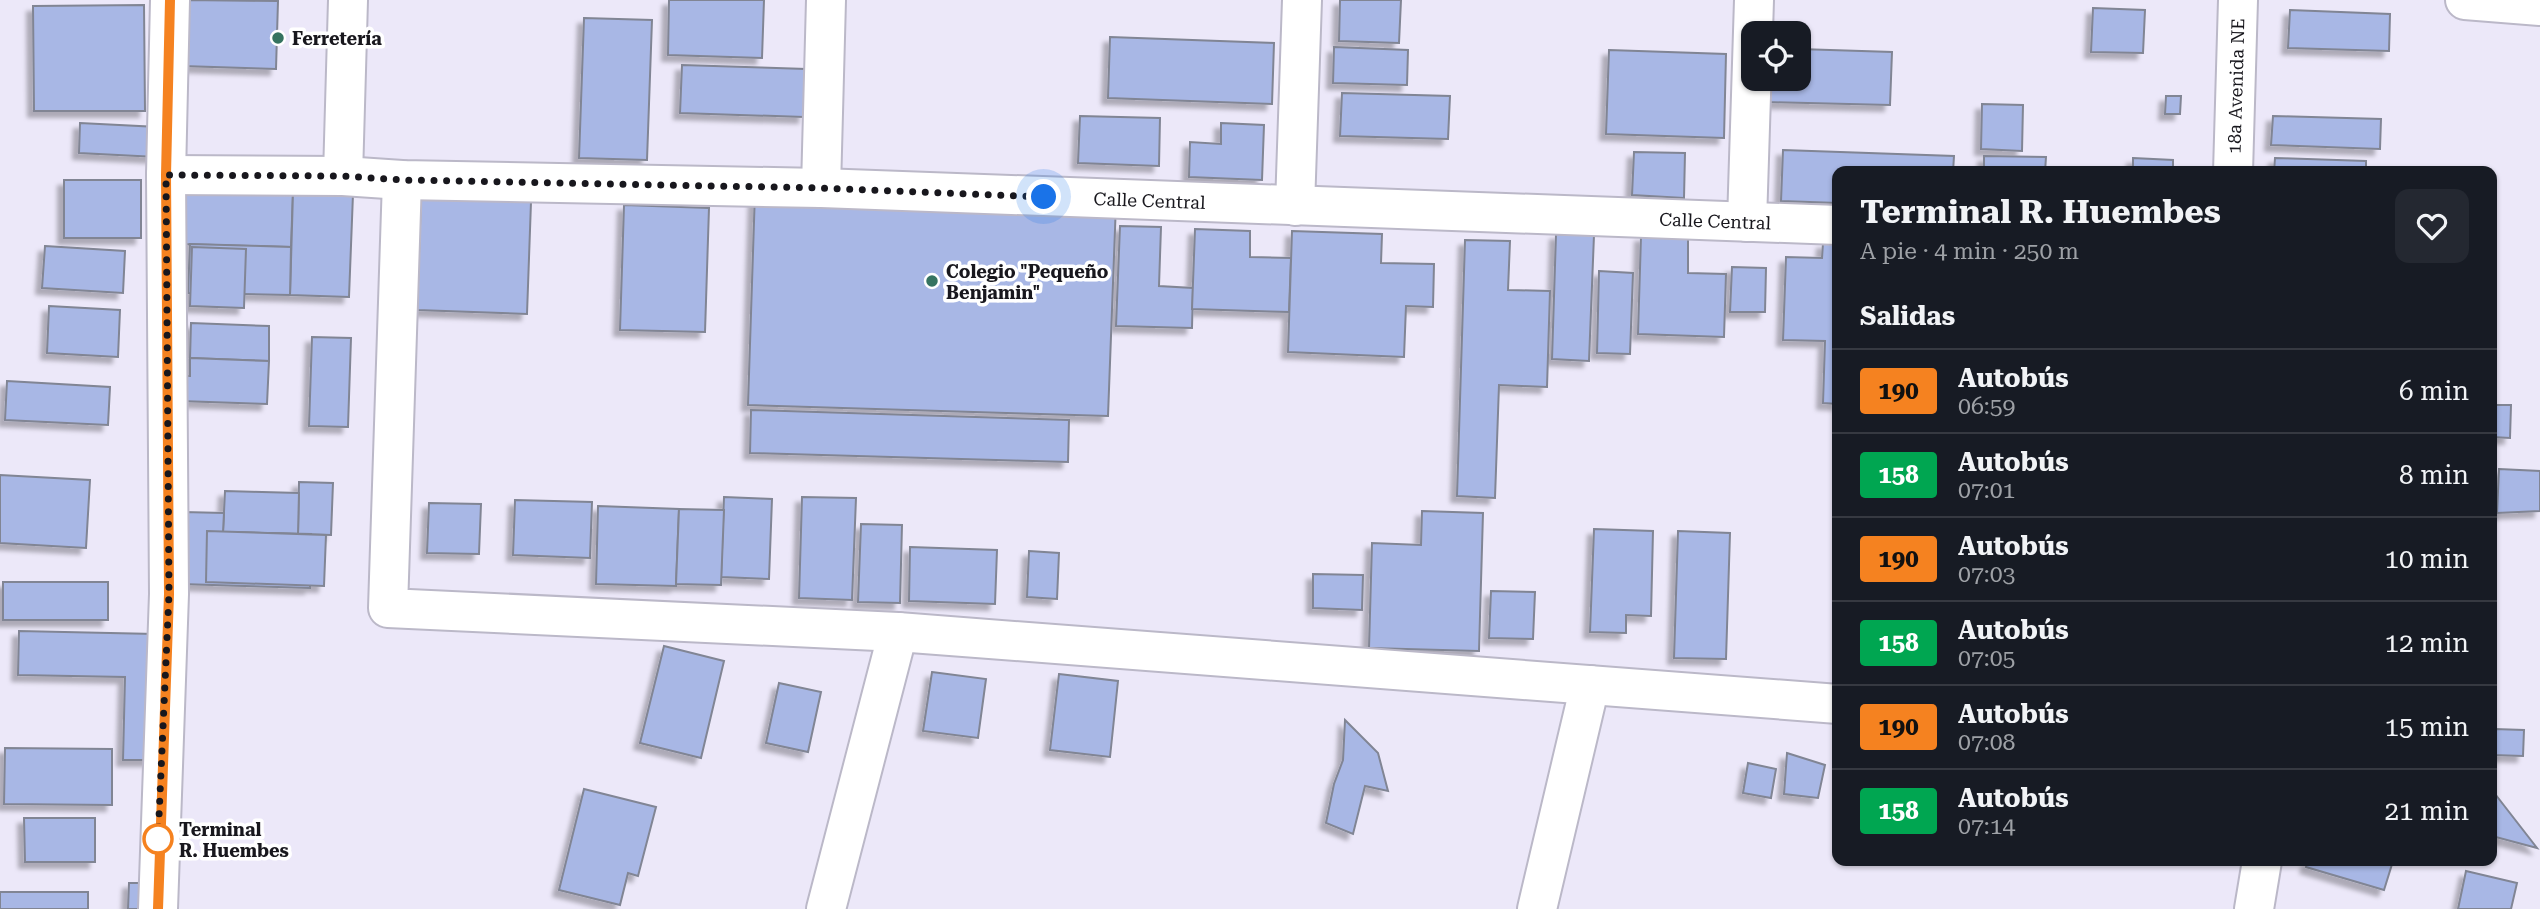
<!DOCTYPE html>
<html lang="es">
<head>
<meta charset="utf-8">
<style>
  :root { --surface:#171b24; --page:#242831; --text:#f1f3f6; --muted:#9ea1a6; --line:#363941 }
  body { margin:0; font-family:"Roboto Serif",serif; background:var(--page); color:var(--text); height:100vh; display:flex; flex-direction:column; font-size:26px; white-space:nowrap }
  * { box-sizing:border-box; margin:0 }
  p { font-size:23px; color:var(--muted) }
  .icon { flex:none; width:38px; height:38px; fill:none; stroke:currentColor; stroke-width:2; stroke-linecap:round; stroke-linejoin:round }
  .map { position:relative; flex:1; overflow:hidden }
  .panel { position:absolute; left:1832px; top:166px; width:665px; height:700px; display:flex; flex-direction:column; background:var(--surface); border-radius:14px; box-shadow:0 2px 5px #0004 }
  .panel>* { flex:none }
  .badge { padding:0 14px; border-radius:5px; font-size:24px; line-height:46px }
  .fabs { position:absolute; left:1741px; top:21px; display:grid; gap:14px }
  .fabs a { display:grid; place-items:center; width:70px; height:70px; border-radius:14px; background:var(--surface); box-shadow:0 2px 5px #0004; font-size:35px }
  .you { position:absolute; width:35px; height:35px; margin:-18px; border:5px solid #fff; border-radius:50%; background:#1a73e8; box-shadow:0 0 0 10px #1a73e833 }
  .map>.badge { position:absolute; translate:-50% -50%; box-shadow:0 0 0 4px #fff }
  h2 { padding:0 28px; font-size:26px; line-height:63px }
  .round { display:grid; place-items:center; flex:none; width:74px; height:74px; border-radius:14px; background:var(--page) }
  .overview { display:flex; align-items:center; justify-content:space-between; height:119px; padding:0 28px }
  h1 { font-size:33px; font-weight:700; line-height:52px }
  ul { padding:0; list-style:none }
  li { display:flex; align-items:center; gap:21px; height:84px; padding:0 28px; border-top:2px solid var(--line) }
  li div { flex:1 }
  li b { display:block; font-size:26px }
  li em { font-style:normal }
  li .badge { min-width:77px; font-weight:700; text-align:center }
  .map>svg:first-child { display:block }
  .building { fill:#a8b7e5; stroke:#818594; stroke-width:2; filter:url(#shadow) }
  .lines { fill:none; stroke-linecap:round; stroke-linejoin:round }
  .minor-casing { stroke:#bbb8c8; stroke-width:42 }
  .minor { stroke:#fff; stroke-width:38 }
  .line-casing { stroke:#fff; stroke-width:16 }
  .line { stroke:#f58220; stroke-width:10 }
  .walk { stroke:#18171d; stroke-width:7; stroke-dasharray:0 12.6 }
  .poi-dot { fill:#357360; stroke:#fff; stroke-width:2.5 }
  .stop-dot { fill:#fff; stroke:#f58220; stroke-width:3.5 }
  .labels { text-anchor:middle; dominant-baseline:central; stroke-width:7; stroke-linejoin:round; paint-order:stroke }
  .poi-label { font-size:18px; font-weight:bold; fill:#18171d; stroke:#fff; text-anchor:start }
  .street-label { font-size:18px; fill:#18171d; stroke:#fff }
  .stop-label { font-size:18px; font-weight:bold; fill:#18171d; stroke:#fff; text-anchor:start }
</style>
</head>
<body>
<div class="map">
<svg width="2540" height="909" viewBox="0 0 2540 909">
  <defs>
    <filter id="shadow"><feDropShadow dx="-6" dy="6" stdDeviation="2" flood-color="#0004"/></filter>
  </defs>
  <rect width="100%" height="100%" fill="#ece8f9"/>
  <g class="building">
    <polygon points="184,0 278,1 276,69 182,66"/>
    <polygon points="669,0 764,0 762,58 668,55"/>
    <polygon points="1340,0 1401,0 1399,43 1339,41"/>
    <polygon points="144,5 145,111 34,111 33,6"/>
    <polygon points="2093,8 2145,10 2143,53 2091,52"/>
    <polygon points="2290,10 2390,14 2389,51 2288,48"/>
    <polygon points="584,18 652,20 647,160 579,158"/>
    <polygon points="1110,37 1274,43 1272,104 1108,98"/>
    <polygon points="1334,47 1408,50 1407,85 1333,83"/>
    <polygon points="1799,49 1892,52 1890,105 1764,102 1765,79 1799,79"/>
    <polygon points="1609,50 1726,54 1724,138 1606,134"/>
    <polygon points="682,65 806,69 804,117 680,113"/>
    <polygon points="1342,93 1450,96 1448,139 1340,136"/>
    <polygon points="2166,96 2181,96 2180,114 2165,114"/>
    <polygon points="1982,104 2023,105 2022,151 1981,149"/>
    <polygon points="1080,116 1160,118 1159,166 1078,163"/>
    <polygon points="2273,116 2381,119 2380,149 2271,145"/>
    <polygon points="80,123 158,127 157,157 79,153"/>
    <polygon points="1221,123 1264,125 1262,180 1189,177 1190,142 1221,144"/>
    <polygon points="1783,150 1954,156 1953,172 1838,172 1838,203 1781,201"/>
    <polygon points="1634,152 1685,153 1684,198 1632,195"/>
    <polygon points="1984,156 2046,157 2045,172 1984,172"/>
    <polygon points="2133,158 2173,160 2173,172 2133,172"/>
    <polygon points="2275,158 2366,161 2366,172 2274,172"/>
    <rect x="64" y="180" width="77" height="58"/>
    <polygon points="181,189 293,192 291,247 180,244"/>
    <polygon points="755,191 1116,203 1108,416 748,405"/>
    <polygon points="293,192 353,194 349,297 290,295"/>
    <polygon points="421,198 531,202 527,314 417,310"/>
    <polygon points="624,205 709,208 705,332 620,330"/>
    <polygon points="1120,226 1161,227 1159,286 1193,288 1192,328 1116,326"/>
    <polygon points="1195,229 1250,231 1250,257 1291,258 1289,312 1192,309"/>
    <polygon points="1292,231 1382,234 1381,263 1434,264 1433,307 1406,306 1404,357 1288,352"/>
    <polygon points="1556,234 1594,235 1589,361 1552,359"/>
    <polygon points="1641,236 1688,237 1688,273 1726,274 1724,337 1638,334"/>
    <polygon points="1465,240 1510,241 1508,290 1550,291 1547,387 1499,385 1495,498 1457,496"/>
    <polygon points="1823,243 1838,243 1838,404 1823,403 1825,341 1783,340 1786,257 1822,258"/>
    <polygon points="190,244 291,247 290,295 188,293"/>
    <polygon points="45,246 125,251 123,293 42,288"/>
    <polygon points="192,247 246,249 244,308 190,306"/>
    <polygon points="1732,267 1766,268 1765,312 1730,312"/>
    <polygon points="1599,271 1633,273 1630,354 1597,353"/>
    <polygon points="49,306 120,310 118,357 47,353"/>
    <polygon points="191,323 269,326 269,361 190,358"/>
    <polygon points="312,337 351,338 348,427 309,426"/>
    <polygon points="190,358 269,361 267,404 180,401 181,376 190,376"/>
    <polygon points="7,381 110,387 108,425 5,420"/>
    <polygon points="2492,405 2511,405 2510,438 2492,437"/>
    <polygon points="751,410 1069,420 1068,462 750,453"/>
    <polygon points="2499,469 2540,471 2540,511 2497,513"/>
    <polygon points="0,475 90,480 86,548 0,543"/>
    <polygon points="299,482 333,483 331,535 298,534"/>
    <polygon points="225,491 299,493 298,534 223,532"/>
    <polygon points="724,497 772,499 769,579 721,577"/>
    <polygon points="802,497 856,498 852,600 799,598"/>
    <polygon points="515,500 592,502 590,558 513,555"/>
    <polygon points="429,503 481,504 479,554 427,553"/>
    <polygon points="598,506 679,509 676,586 596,584"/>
    <polygon points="679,509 724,510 721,585 676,584"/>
    <polygon points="1422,511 1483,513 1479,651 1369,648 1372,543 1421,545"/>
    <polygon points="183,512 224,513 223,532 311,534 310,588 181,584"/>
    <polygon points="861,524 902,525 900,603 858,602"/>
    <polygon points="1594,529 1653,531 1651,616 1626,615 1626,633 1590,632"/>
    <polygon points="207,531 326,535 324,586 206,582"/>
    <polygon points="1678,531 1730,533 1726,659 1674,658"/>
    <polygon points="910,547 997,550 995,604 909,601"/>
    <polygon points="1029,551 1059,553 1057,599 1027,597"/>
    <polygon points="1313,574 1363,575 1362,610 1313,608"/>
    <rect x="3" y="582" width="105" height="38"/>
    <polygon points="1491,591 1535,592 1533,639 1489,638"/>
    <polygon points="19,631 155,634 152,760 123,760 125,677 18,675"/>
    <polygon points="664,646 724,661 701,758 640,743"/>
    <polygon points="932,672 986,679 978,738 923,731"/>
    <polygon points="1059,674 1118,681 1110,757 1050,750"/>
    <polygon points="779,683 821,692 808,752 766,743"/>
    <polygon points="1345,720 1378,753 1388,791 1365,786 1353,834 1326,823 1334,784 1343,760"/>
    <polygon points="2494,729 2524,730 2523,756 2493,755"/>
    <polygon points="5,748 112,749 112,805 4,804"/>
    <polygon points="1787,753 1825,765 1818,798 1784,794"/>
    <polygon points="1748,763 1776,769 1771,798 1743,793"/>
    <polygon points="584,789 656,807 638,876 628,873 620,905 559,890"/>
    <polygon points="2492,790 2537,848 2492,836"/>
    <polygon points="24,818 95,818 95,862 25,862"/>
    <polygon points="2308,861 2393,861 2384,890 2306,867"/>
    <polygon points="2466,871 2517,883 2511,909 2458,909"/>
    <polygon points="129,883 146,883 144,909 128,909"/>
    <rect x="0" y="892" width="88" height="17"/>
  </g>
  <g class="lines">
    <g class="minor-casing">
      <g id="minor">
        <polyline points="2465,0 2540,6"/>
        <path id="s1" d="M2233,172l5,-172"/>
        <path id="s2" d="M166,175l177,1 59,4 419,8 1017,37"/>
        <polyline points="343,176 348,0"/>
        <polyline points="402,180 388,608 898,632 1838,704"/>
        <polyline points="821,188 826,0"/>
        <polyline points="1295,206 1302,0"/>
        <polyline points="1747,222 1754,0"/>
        <polyline points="158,909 169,594 166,175 170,0"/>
        <polyline points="826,909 898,632"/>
        <polyline points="1537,909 1590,685"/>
        <polyline points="2254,909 2262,861"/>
      </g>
    </g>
    <use href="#minor" class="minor"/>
  </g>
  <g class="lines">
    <g class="line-casing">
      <polyline id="line" points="158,909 169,594 166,175 170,0"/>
    </g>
    <use href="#line" class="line"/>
    <polyline class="walk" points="158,839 169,594 166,175 342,176 402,180 821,188 1044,197"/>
  </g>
  <g class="poi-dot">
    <circle cx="278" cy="38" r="7"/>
    <circle cx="932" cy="281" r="7"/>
  </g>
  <circle class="stop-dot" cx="158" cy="839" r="14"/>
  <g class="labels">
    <g class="poi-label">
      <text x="292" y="38">Ferretería</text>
      <text x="946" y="271">Colegio "Pequeño<tspan x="946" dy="21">Benjamin"</tspan></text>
    </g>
    <g class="street-label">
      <text stroke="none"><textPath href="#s1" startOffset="86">18a Avenida NE</textPath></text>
      <text stroke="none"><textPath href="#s2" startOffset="984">Calle Central</textPath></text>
      <text stroke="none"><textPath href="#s2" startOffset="1550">Calle Central</textPath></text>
    </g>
    <g class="stop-label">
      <text x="179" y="829">Terminal<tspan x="179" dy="21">R. Huembes</tspan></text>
    </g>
  </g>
</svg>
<div class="fabs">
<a><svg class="icon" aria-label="locate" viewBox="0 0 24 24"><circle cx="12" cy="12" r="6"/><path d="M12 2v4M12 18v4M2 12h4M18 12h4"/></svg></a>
</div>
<div class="you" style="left:1044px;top:197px"></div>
<section class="panel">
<div class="overview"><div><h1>Terminal R. Huembes</h1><p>A pie · 4 min · 250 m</p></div><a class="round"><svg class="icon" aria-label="heart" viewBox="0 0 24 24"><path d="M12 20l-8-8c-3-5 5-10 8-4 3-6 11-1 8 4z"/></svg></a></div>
<h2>Salidas</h2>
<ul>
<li><span class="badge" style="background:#f58220;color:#111">190</span><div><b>Autobús</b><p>06:59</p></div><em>6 min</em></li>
<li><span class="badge" style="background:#00a651;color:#fff">158</span><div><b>Autobús</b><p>07:01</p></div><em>8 min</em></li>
<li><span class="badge" style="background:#f58220;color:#111">190</span><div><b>Autobús</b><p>07:03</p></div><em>10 min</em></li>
<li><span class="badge" style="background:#00a651;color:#fff">158</span><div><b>Autobús</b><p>07:05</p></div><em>12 min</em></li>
<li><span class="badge" style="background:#f58220;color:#111">190</span><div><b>Autobús</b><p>07:08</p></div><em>15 min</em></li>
<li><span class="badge" style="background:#00a651;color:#fff">158</span><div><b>Autobús</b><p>07:14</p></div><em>21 min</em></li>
</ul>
</section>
</div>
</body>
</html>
